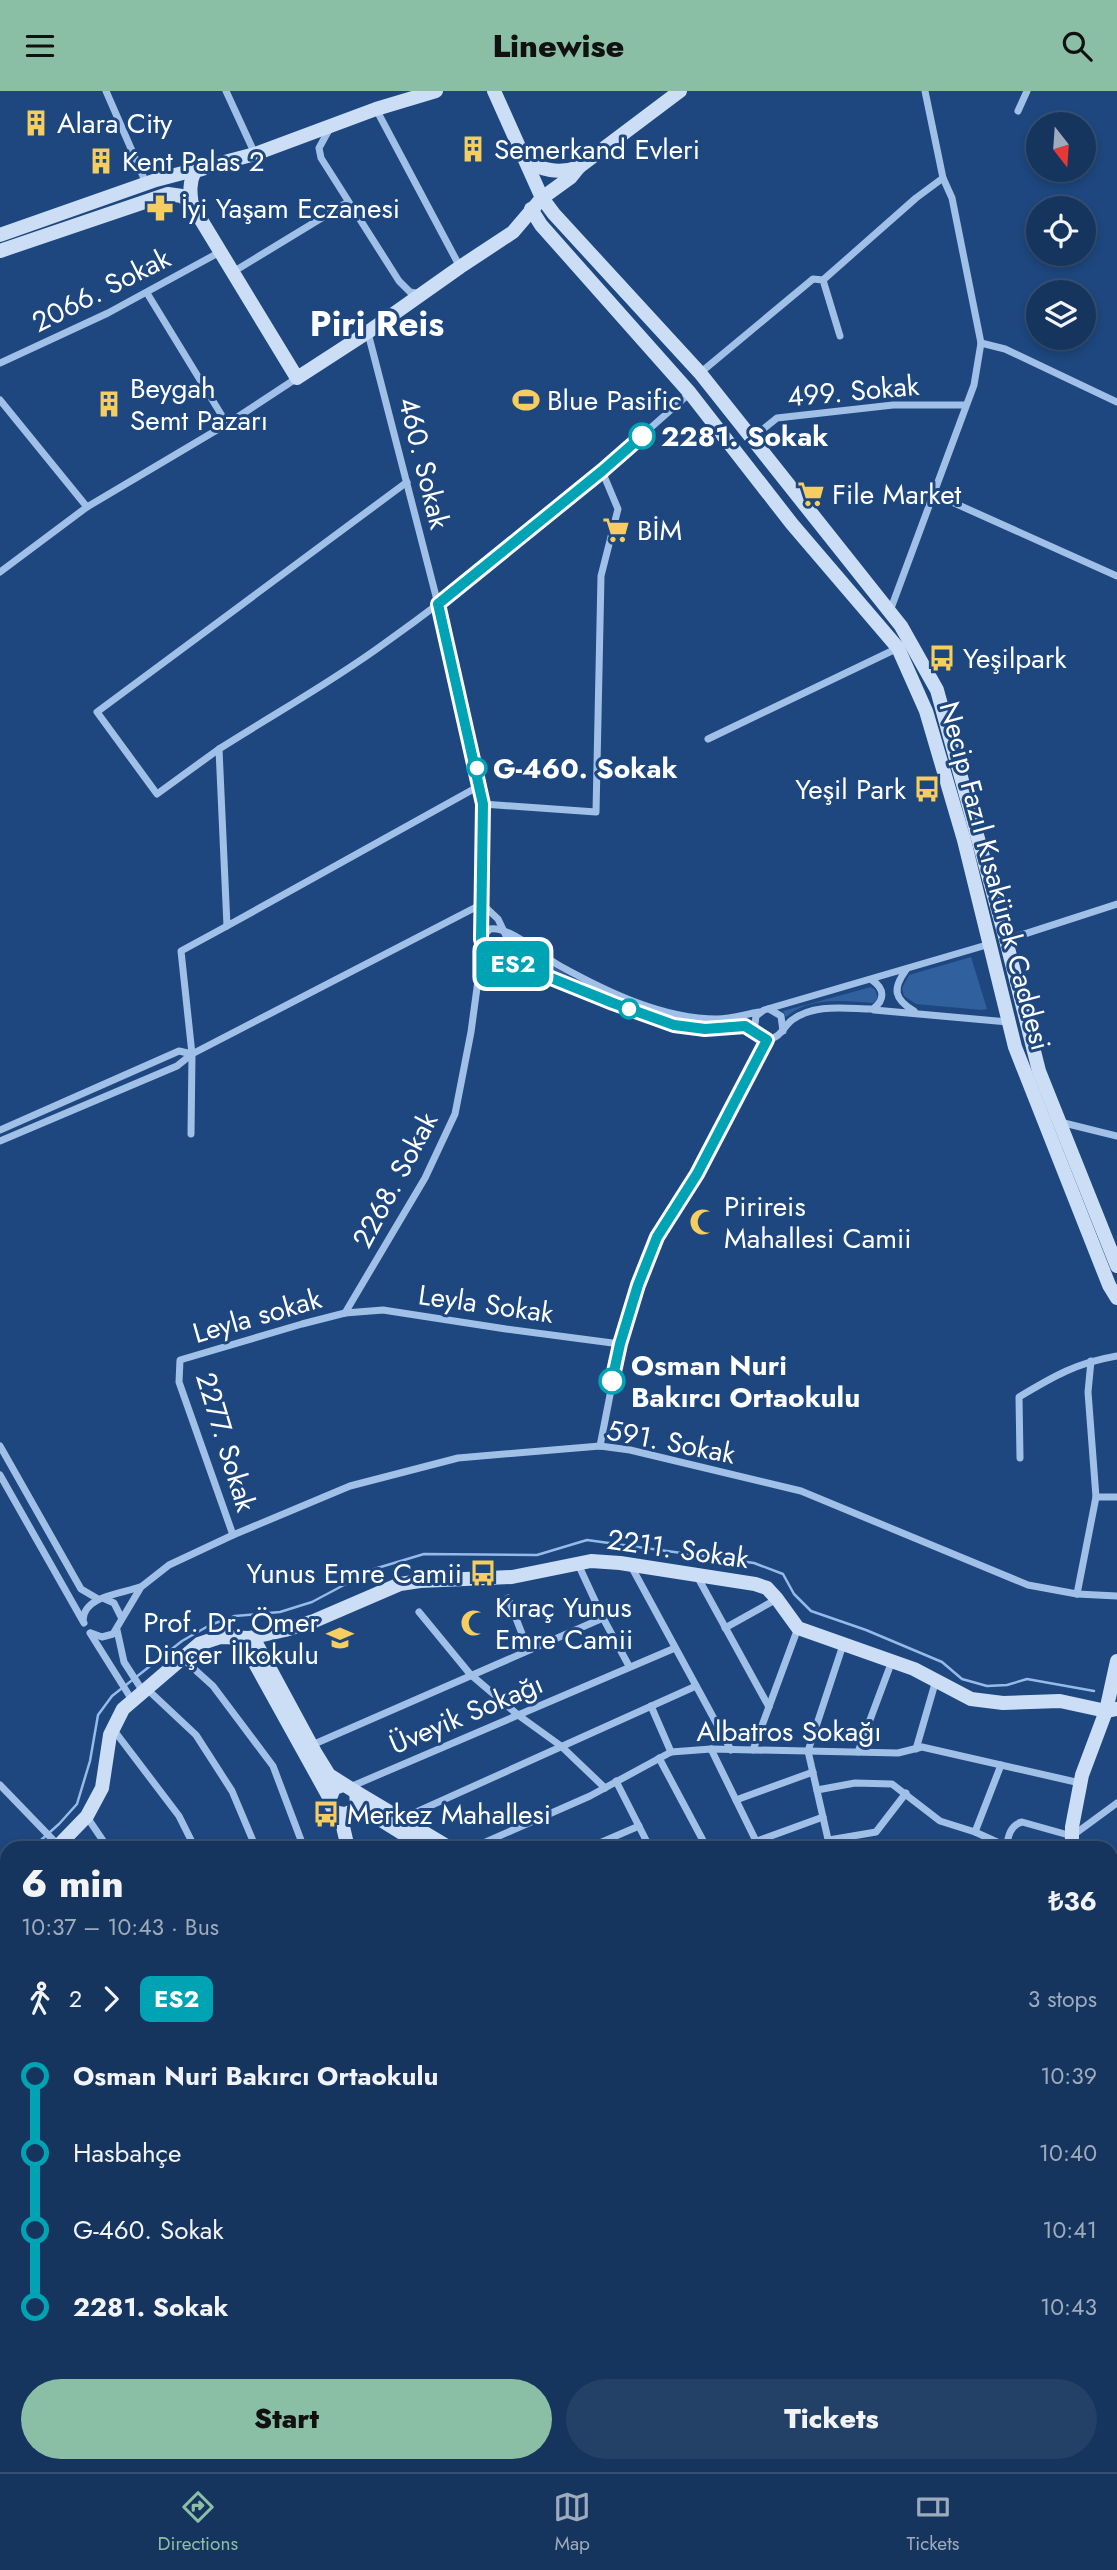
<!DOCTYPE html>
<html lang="en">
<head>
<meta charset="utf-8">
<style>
  :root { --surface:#16355e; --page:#234067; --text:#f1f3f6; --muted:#9eabbc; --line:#355073; --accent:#8abfa5 }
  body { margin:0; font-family:Jost,sans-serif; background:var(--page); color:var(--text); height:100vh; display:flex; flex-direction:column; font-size:26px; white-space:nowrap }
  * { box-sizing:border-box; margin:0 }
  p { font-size:23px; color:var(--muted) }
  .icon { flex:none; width:38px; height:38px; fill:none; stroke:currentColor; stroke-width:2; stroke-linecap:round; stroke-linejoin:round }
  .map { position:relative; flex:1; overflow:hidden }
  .details { position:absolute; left:0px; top:1750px; width:1118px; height:632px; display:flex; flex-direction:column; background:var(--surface); border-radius:21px 21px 0 0; box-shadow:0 4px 10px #0003,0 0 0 2px var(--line) }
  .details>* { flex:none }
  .badge { padding:0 14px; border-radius:10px; font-size:24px; line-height:46px }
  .needle { width:46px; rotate:163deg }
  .tools { position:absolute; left:1026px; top:21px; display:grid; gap:14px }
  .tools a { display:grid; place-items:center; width:70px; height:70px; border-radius:50%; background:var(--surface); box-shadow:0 4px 10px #0003,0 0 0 2px var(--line); font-size:35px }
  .map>.badge { position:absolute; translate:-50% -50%; box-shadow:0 0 0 4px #fff }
  .legs { display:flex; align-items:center; gap:10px; height:77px; padding:0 21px; font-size:23px }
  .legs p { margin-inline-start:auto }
  .overview { display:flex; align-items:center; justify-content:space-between; height:119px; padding:0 21px }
  h1 { font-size:38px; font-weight:800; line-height:52px }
  .action { display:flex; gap:14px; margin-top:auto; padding:14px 21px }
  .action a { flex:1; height:80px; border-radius:42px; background:var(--accent); color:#111; font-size:28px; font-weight:800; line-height:80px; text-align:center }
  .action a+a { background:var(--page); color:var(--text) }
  ul { padding:0 21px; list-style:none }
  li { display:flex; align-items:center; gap:24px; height:77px; font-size:26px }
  li i { display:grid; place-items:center; width:10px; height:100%; margin:0 9px; background:currentColor }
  li i::after { content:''; width:18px; height:18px; margin:-9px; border:5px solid; border-radius:50%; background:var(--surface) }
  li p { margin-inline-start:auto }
  li:first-child i { background:linear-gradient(#0000 50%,currentColor 0) }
  li:last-child i { background:linear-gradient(currentColor 50%,#0000 0) }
  header { display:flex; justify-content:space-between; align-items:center; height:91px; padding:0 21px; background:var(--accent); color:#111; font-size:32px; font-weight:800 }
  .tabs { display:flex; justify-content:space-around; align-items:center; height:98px; border-top:2px solid var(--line); background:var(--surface); font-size:19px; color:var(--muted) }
  .tabs a { display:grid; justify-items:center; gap:4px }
  .tabs .active { color:var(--accent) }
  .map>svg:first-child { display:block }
  .green { fill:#30609d }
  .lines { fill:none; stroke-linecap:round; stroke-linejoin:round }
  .stream { stroke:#94bbea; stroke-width:2.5 }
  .street { stroke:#a0c0e8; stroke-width:7 }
  .secondary { stroke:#cbdef6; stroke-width:14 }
  .line-1-casing { stroke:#fff; stroke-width:16 }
  .line-1 { stroke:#00a3b4; stroke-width:10 }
  .stop-1-dot { fill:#fff; stroke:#00a3b4; stroke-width:3.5 }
  .labels { text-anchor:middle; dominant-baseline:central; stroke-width:6; stroke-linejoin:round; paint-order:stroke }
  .poi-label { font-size:28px; fill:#fff; stroke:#1d477e; text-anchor:start }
  .street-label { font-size:28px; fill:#fff; stroke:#1d477e }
  .stop-label { font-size:28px; font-weight:bold; fill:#fff; stroke:#1d477e; text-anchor:start }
  .district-label { font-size:35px; font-weight:bold; fill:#fff; stroke:#1d477e }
</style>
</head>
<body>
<header><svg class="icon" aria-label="menu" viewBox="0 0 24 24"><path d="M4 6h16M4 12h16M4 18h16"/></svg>Linewise<svg class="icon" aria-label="search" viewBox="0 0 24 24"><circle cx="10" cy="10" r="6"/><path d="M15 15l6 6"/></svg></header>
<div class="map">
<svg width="1117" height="2381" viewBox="0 0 1117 2381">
  <rect width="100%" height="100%" fill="#1d477e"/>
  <g class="green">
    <polygon points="516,853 571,886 570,889 510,866"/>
    <polygon points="971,866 987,918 982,919 916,913 904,905 902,897 909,884"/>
    <path d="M871,896l4,3 3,8 -5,5c-30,-2 -62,-7 -87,14l-3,-6z"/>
  </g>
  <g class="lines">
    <g class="stream">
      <polyline points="32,1757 59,1733 77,1713 90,1670 98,1624 112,1605 182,1550 210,1534 235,1525 280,1521 312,1511 374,1478 424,1463 537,1464 587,1449 754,1472 783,1483 794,1503 811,1520 866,1539 942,1571 962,1588 987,1595 1007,1594 1027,1588 1094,1600"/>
      <polyline points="0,1785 7,1779"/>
    </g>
    <g class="street">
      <polyline points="106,0 146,92"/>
      <polyline points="226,0 255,63"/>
      <polyline points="376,18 460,176"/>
      <polyline points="1018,20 1027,0"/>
      <polyline points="330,37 319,57 321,67 399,190 410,201 421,203"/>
      <polyline points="233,181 348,111"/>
      <polyline points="823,189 916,107 943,87"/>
      <polyline points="147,202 227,333"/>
      <polyline points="981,252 1005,258 1117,311"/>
      <polyline points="0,272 108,222 220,161"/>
      <polyline points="700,282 813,188 823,189 840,245"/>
      <polyline points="0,309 87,416"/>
      <polyline points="752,347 777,327 893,314 965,314"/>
      <polyline points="934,403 1117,485"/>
      <polyline points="0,481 87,416 227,333 297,287"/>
      <polyline points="890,520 974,294 981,252 952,107 943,87 925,0"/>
      <polyline points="708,648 898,557"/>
      <polyline points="219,658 157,703 97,621 407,391"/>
      <path d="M481,694l-254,141 -8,-177c55,-35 113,-67 166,-106 107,-76 207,-163 305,-250"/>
      <polyline points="483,713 596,721 601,485 618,418 602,380"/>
      <path d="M481,847l9,-9c20,-3 52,27 70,37 47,26 103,53 157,53 14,0 29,-5 42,-7"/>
      <polyline points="1006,849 1117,813"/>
      <path d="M482,852l2,8 7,4 183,70 31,4 40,-3 22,14c14,-2 16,-13 25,-20 23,-17 55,-11 81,-11 12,-9 12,-20 -1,-29"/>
      <path d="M906,879c-14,19 -12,29 8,41"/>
      <path d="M480,881c9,-9 26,-19 29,-30l-11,-23 -16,-15"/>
      <polyline points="769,918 781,925 783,940"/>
      <polyline points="874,919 1008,931"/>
      <polyline points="754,940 756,925 764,919 990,853"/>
      <polyline points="1060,1031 1117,1045"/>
      <polyline points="0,1039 179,960 192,963"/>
      <polyline points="191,1043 192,963 181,860 227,835"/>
      <polyline points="0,1050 177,975 192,963 482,813"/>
      <polyline points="345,1222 425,1087 455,1023 471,941 479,882 482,813 483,713 481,694 438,513 368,242"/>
      <polyline points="0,1355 81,1498 98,1508"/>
      <polyline points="600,1355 620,1253 638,1194 657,1146 697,1083 767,949"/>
      <path d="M1020,1367l-1,-61c35,-21 57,-34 98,-41"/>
      <polyline points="0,1384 84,1532"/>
      <polyline points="1096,1406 1117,1406"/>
      <polyline points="233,1444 179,1291 180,1269 302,1233 345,1222 383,1219 506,1238 620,1253"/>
      <polyline points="578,1473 603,1527 629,1575"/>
      <polyline points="631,1475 731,1659"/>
      <polyline points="697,1485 769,1616"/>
      <polyline points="1077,1503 1096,1406 1088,1301 1091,1270"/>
      <polyline points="508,1507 528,1558"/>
      <polyline points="105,1508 114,1512 121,1526"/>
      <polyline points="419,1521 470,1583 518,1624 561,1655 605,1697"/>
      <path d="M83,1529c1,-24 37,-26 57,-33"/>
      <polyline points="725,1537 777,1508"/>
      <polyline points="117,1539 124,1571 144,1602"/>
      <polyline points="90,1542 132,1609"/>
      <polyline points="91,1542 102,1546 113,1543 141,1496 169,1474 233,1444 350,1395 458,1367 600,1355 630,1359 801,1400 1028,1494 1077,1503 1117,1505"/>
      <polyline points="182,1567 213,1595 273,1675 304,1757"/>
      <polyline points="147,1598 196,1644 232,1700 256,1757"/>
      <polyline points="651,1615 671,1661"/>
      <polyline points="113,1638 179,1725 195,1757"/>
      <polyline points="312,1654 603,1527"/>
      <polyline points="711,1658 756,1750"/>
      <polyline points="916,1658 936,1589"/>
      <polyline points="753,1659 798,1537"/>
      <polyline points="858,1661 892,1570"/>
      <polyline points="659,1667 707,1757"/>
      <polyline points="616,1690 650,1757"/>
      <polyline points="0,1694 58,1754"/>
      <polyline points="350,1696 675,1557"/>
      <polyline points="817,1699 855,1692 892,1693 940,1730 975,1741 1001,1674"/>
      <polyline points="736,1709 813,1681"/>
      <polyline points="87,1726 108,1757"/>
      <polyline points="403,1727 696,1595"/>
      <polyline points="975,1741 1006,1755"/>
      <polyline points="829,1749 876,1741 906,1702"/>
      <polyline points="472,1757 590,1705 671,1661 711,1658 898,1662 922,1656 1080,1692"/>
      <polyline points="588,1757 639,1735"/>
      <polyline points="738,1757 823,1726"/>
      <polyline points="830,1757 808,1660 843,1554"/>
      <path d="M1006,1757c2,-11 4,-23 16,-26l50,14 45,-33"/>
      <polyline points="0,1771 7,1778"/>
      <polyline points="1111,1778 1117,1780"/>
      <polyline points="1111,1828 1117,1830"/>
      <polyline points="0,1843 7,1851"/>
      <polyline points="1111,1882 1117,1884"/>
      <polyline points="0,1914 7,1908"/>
      <polyline points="0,1961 7,1970"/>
      <polyline points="1111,1989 1117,1990"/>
      <polyline points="0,2038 7,2032"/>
      <polyline points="1111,2038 1117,2039"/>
      <polyline points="0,2074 7,2081"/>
      <polyline points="1111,2107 1115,2092"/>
      <polyline points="0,2140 7,2144"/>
      <polyline points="0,2199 7,2203"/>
      <polyline points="0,2274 7,2214"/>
      <polyline points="1111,2360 1117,2336"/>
      <polyline points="36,2375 39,2381"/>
      <polyline points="110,2375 114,2381"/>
      <polyline points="933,2375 934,2381"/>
      <polyline points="72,2381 81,2375"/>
      <polyline points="129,2381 130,2375"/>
      <polyline points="184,2381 185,2375"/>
      <polyline points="218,2381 226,2375"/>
      <polyline points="414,2381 423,2375"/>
      <polyline points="1024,2381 1025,2375"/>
    </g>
    <g class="secondary">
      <polyline points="494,0 542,107 554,123 700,282 901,535 937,599 1006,849 1039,980 1117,1175"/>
      <polyline points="579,76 680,0"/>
      <path d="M192,114c-2,-12 -3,-23 3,-34l7,-2"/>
      <polyline points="531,118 541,134 690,302 792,433 898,557 926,620 964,749 1015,956 1109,1194 1117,1207"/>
      <polyline points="0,144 156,89 255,63 376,18 436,0"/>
      <path d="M0,160l168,-57 14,2 10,9 105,173 71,-46 92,-65 53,-35 29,-34 29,-21 8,-10c-19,7 -39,4 -55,-9"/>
      <path d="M249,1547l7,5 60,111 13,21 27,17 1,13c-5,9 -14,11 -23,6l-5,-10 5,-13 9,-3"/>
      <polyline points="249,1547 246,1556 329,1706"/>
      <polyline points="356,1701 450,1757"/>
      <polyline points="357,1714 426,1757"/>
      <polyline points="340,1723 348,1757"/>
      <polyline points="56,1757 87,1725 102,1697 110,1644 123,1618 199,1553 220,1546 249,1547 285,1539 314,1530 400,1493 420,1490 512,1486 591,1470 620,1472 755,1493 767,1497 777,1508 798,1537 914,1578 971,1608 1003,1612 1060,1610 1106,1620 1117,1618"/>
      <polyline points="1072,1757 1072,1736 1082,1684 1106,1620 1117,1570"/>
      <polyline points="0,1806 7,1801"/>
      <polyline points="1111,1941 1117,1942"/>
      <polyline points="1111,2091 1117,2092"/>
      <polyline points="1111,2165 1117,2168"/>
      <polyline points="0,2316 7,2314"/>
      <polyline points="0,2331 7,2329"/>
      <polyline points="1111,2374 1117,2376"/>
      <polyline points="484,2375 500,2381"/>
      <polyline points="533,2375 551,2381"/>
      <polyline points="722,2375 725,2381"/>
      <polyline points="1091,2375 1105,2381"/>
      <polyline points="321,2381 331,2375"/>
      <polyline points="818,2381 825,2375"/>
      <polyline points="844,2381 851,2375"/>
    </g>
  </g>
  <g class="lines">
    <g class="line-1-casing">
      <polyline id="line-1" points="612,1290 620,1253 638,1194 657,1146 697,1083 767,949 745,935 705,938 674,934 613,912 484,860 481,848 483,713 438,513 602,380 642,345"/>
    </g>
    <use href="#line-1" class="line-1"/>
  </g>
  <defs>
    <g id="building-bare" transform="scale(2.1)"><path d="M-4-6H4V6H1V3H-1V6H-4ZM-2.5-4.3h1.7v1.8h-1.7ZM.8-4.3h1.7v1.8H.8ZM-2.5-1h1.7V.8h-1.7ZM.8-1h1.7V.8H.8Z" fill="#f7cd5f" stroke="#1d477e" stroke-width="2.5" paint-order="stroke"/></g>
    <g id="pharmacy-bare" transform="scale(2.1)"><path d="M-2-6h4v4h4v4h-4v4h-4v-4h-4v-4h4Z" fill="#f7cd5f" stroke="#1d477e" stroke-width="2.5" paint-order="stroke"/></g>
    <g id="stadium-bare" transform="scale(2.1)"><path d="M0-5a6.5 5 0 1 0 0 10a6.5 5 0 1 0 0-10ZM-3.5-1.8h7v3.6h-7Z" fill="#f7cd5f" stroke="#1d477e" stroke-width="2.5" paint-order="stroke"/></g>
    <g id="supermarket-bare" transform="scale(2.1)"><path d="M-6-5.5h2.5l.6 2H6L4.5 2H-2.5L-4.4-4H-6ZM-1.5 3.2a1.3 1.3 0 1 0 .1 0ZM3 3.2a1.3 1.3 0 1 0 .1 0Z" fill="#f7cd5f" stroke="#1d477e" stroke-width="2.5" paint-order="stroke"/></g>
    <g id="bus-bare" transform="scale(2.1)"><path d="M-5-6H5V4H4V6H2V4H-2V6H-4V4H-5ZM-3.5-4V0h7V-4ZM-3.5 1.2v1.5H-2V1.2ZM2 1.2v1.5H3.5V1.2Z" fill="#f7cd5f" stroke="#1d477e" stroke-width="2.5" paint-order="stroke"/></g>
    <g id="mosque-bare" transform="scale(2.1)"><path d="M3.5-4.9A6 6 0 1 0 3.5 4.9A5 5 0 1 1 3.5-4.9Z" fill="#f7cd5f" stroke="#1d477e" stroke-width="2.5" paint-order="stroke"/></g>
    <g id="school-bare" transform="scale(2.1)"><path d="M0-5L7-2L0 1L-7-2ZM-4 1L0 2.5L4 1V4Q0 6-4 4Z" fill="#f7cd5f" stroke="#1d477e" stroke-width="2.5" paint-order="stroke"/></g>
  </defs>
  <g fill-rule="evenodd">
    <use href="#building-bare" x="36" y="32"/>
    <use href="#building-bare" x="473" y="58"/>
    <use href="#building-bare" x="101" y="70"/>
    <use href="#pharmacy-bare" x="160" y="117"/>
    <use href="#stadium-bare" x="526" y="309"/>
    <use href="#building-bare" x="109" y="313"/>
    <use href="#supermarket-bare" x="811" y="403"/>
    <use href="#supermarket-bare" x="616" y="439"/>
    <use href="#bus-bare" x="942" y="567"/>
    <use href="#bus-bare" x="927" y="698"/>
    <use href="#mosque-bare" x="703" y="1131"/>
    <use href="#bus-bare" x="483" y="1482"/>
    <use href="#mosque-bare" x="474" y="1532"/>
    <use href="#school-bare" x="340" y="1547"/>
    <use href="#bus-bare" x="326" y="1723"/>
  </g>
  <g class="stop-1-dot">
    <circle cx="642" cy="345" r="12"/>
    <circle cx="477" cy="677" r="9"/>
    <circle cx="629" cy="918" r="9"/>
    <circle cx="612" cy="1290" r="12"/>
  </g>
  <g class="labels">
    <g class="poi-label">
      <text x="57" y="32">Alara City</text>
      <text x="494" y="58">Semerkand Evleri</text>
      <text x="122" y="70">Kent Palas 2</text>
      <text x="181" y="117">İyi Yaşam Eczanesi</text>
      <text x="130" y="297">Beygah<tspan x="130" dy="32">Semt Pazarı</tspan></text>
      <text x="547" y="309">Blue Pasific</text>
      <text x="832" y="403">File Market</text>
      <text x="637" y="439">BİM</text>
      <text x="963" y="567">Yeşilpark</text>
      <text x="906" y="698" text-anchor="end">Yeşil Park</text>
      <text x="724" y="1115">Pirireis<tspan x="724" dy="32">Mahallesi Camii</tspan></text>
      <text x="462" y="1482" text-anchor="end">Yunus Emre Camii</text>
      <text x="495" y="1516">Kıraç Yunus<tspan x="495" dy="32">Emre Camii</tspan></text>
      <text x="319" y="1531" text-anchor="end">Prof. Dr. Ömer<tspan x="319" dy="32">Dinçer İlkokulu</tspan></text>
      <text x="347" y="1723">Merkez Mahallesi</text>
    </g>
    <g class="street-label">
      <text transform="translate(101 199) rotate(-27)">2066. Sokak</text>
      <text transform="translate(853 300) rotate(-5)">499. Sokak</text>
      <text transform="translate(424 372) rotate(76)">460. Sokak</text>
      <text transform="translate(995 785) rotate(75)">Necip Fazıl Kısakürek Caddesi</text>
      <text transform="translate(395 1089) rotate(-62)">2268. Sokak</text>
      <text transform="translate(486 1213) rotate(8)">Leyla Sokak</text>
      <text transform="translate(257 1225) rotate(-16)">Leyla sokak</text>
      <text transform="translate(226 1351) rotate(73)">2277. Sokak</text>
      <text transform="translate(671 1351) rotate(11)">591. Sokak</text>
      <text transform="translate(678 1458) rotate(8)">2211. Sokak</text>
      <text transform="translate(466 1623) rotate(-23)">Üveyik Sokağı</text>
      <text x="789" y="1640">Albatros Sokağı</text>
    </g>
    <g class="stop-label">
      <text x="661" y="345">2281. Sokak</text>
      <text x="493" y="677">G-460. Sokak</text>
      <text x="631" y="1274">Osman Nuri<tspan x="631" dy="32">Bakırcı Ortaokulu</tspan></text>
    </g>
    <g class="district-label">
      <text x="377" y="233">Piri Reis</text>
    </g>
  </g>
</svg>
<div class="tools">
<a><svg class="needle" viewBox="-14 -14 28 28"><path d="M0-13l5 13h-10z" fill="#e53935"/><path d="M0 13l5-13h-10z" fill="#9eabbc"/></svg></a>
<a><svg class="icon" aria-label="locate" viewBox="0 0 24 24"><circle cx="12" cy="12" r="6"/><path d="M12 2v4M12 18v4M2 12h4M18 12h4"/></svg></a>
<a><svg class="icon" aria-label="layers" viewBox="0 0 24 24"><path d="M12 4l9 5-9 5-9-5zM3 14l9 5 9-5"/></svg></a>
</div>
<b class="badge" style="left:513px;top:873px;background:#00a3b4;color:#fff">ES2</b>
<section class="details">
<div class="overview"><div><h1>6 min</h1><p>10:37 – 10:43 · Bus</p></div><b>₺36</b></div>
<div class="legs"><svg class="icon" aria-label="walk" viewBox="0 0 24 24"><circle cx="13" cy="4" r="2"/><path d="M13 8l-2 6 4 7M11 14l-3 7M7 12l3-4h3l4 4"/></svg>2<svg class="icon" aria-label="forward" viewBox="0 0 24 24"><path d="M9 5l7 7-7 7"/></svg><b class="badge" style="background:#00a3b4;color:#fff">ES2</b><p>3 stops</p></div>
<ul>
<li><i style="color:#00a3b4"></i><b>Osman Nuri Bakırcı Ortaokulu</b><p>10:39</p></li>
<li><i style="color:#00a3b4"></i><span>Hasbahçe</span><p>10:40</p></li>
<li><i style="color:#00a3b4"></i><span>G-460. Sokak</span><p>10:41</p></li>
<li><i style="color:#00a3b4"></i><b>2281. Sokak</b><p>10:43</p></li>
</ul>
<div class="action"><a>Start</a><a>Tickets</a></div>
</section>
</div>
<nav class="tabs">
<a class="active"><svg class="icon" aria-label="directions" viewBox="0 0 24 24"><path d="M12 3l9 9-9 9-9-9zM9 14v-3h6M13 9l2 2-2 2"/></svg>Directions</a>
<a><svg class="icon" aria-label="map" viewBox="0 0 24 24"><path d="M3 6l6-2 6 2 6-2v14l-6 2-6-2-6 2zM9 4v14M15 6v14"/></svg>Map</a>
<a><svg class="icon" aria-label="tickets" viewBox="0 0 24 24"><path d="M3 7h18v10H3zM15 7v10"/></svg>Tickets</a>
</nav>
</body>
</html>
